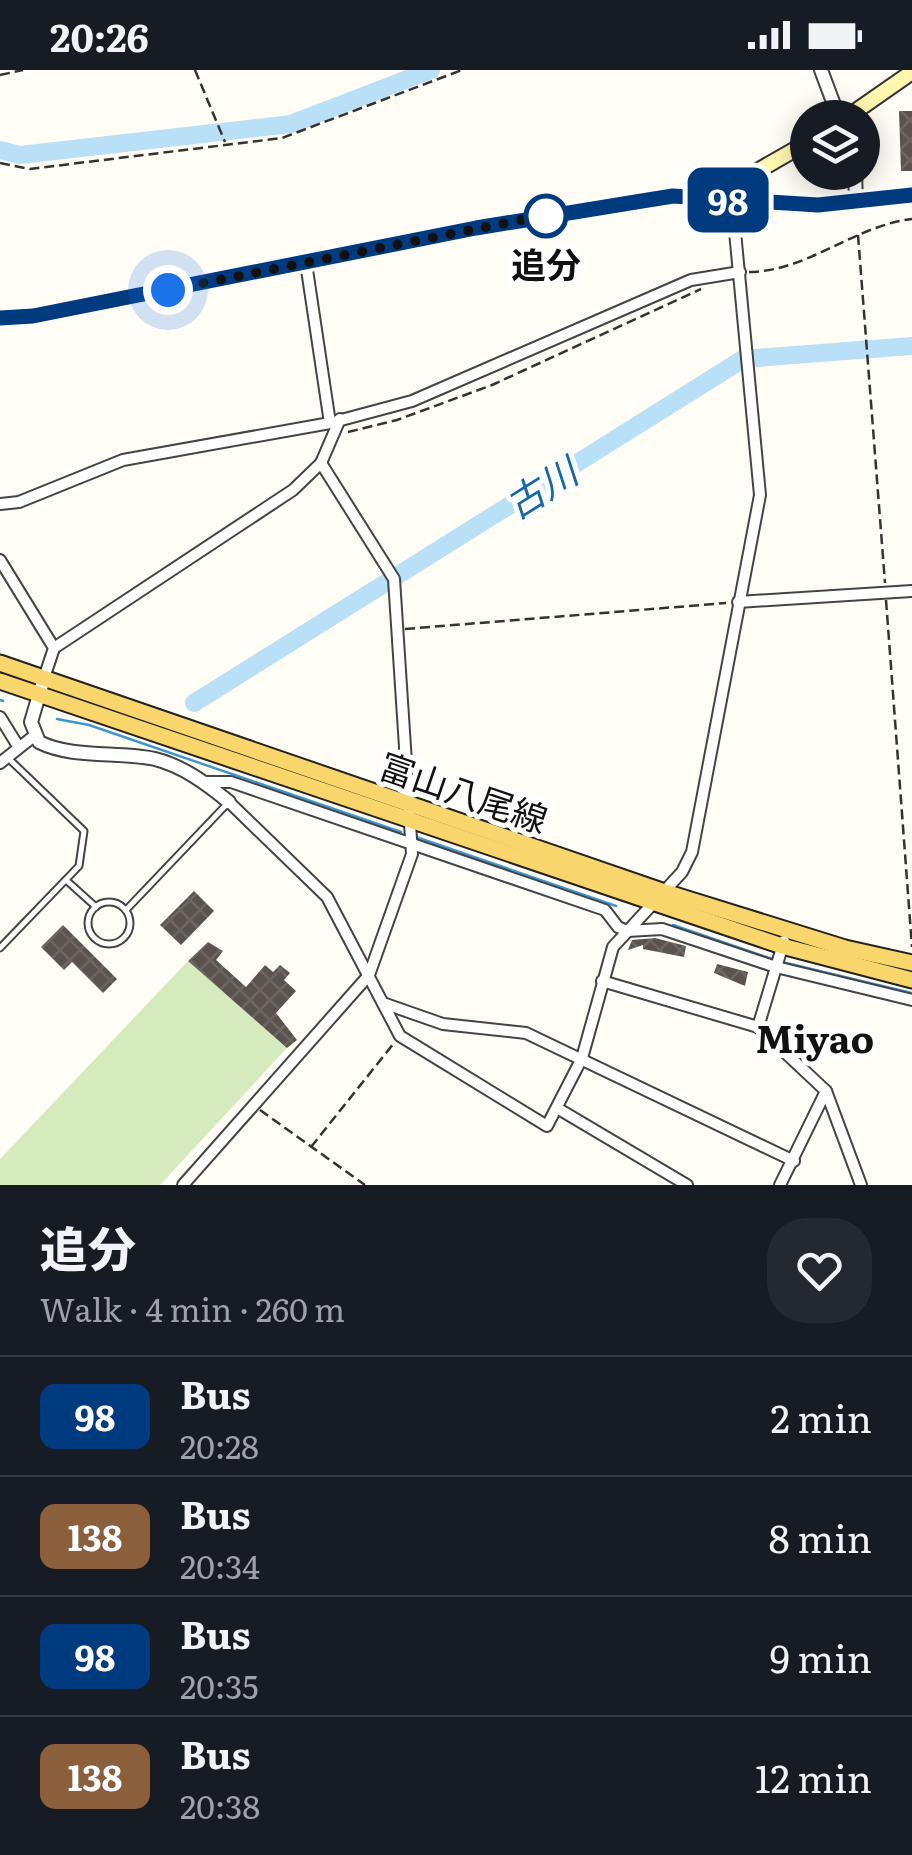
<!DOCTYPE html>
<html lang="en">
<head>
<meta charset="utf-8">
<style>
  :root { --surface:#171b24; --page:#242831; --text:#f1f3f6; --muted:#9ea1a6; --line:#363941 }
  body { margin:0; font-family:Literata,"Noto Sans JP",serif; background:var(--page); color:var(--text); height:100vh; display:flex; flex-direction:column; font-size:38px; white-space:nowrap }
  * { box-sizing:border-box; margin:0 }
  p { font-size:32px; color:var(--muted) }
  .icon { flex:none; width:55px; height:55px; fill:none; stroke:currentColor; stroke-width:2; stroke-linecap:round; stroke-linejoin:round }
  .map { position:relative; height:1115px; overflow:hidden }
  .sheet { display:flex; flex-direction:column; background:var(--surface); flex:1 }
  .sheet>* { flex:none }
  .badge { padding:0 20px; border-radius:15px; font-size:35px; line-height:65px }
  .buttons { position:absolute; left:790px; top:30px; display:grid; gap:20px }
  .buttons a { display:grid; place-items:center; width:90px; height:90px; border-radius:50%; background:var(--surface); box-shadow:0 5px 25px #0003; font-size:50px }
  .you { position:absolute; width:50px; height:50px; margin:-25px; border:8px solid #fff; border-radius:50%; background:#1a73e8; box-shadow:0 0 0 15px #1a73e833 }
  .map>.badge { position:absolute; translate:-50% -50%; box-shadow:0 0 0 5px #fff }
  .round { display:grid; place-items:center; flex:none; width:105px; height:105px; border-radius:40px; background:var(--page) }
  .head { display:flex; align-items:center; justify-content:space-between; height:170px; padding:0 40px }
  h1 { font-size:48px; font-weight:800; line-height:75px }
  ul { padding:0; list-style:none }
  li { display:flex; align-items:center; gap:30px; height:120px; padding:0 40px; border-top:2px solid var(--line) }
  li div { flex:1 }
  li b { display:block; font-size:38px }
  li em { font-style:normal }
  li .badge { min-width:110px; font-weight:700; text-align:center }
  .status { display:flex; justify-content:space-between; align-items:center; height:70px; padding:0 50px; background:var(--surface); direction:ltr }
  .status svg { height:28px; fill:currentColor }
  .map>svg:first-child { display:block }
  .grass { fill:#d5ebbd }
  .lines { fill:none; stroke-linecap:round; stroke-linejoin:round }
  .stream { stroke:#3f96cf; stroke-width:2.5 }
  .river { stroke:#b9e0f7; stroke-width:18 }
  .building { fill:url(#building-cross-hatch) }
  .service-casing { stroke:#444; stroke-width:9 }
  .minor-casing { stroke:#444; stroke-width:14 }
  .tertiary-casing { stroke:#444; stroke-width:16 }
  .secondary-casing { stroke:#333; stroke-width:18 }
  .primary-casing { stroke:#222; stroke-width:19 }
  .path { stroke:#333; stroke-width:2.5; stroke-dasharray:10 5; stroke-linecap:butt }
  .service { stroke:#fff; stroke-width:5 }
  .minor { stroke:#fff; stroke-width:10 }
  .tertiary { stroke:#fff; stroke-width:12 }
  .secondary { stroke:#fff6b0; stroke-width:14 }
  .primary { stroke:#f9d66b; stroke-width:15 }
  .line-casing { stroke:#fff; stroke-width:22 }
  .line { stroke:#003b80; stroke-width:15 }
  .walk { stroke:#111; stroke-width:10; stroke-dasharray:0 18 }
  .stop-dot { fill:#fff; stroke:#003b80; stroke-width:5 }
  .labels { text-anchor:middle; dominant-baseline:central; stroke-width:10; stroke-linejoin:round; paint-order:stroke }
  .stop-label { font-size:35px; font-weight:bold; fill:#111; stroke:#fff }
  .street-label { font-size:35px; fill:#111; stroke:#fff }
  .water-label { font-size:38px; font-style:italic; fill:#1768a6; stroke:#fff }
  .neighbourhood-label { font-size:38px; font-weight:bold; fill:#111; stroke:#fff }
</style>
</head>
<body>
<div class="status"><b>20:26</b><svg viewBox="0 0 49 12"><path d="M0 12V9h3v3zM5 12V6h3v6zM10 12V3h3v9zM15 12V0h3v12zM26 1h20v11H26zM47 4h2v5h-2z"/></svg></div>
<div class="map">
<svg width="912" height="1115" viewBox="0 0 912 1115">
  <defs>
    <pattern id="building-cross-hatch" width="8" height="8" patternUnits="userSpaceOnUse" patternTransform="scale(2.5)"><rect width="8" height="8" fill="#5a524d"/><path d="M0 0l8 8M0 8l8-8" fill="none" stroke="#6d6662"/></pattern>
  </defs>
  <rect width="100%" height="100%" fill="#fffdf5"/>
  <polygon class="grass" points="188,891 287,978 160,1115 0,1115 0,1089"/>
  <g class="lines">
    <g class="stream">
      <polyline points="0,630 3,631"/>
      <polyline points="57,649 89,655 401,762"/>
      <polyline points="416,767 616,836"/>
      <polyline points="673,855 775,890"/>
      <polyline points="782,892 912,923"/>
    </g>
    <g class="river">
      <polyline points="0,80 20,85 291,54 431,0"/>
      <polyline points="194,633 743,289 912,276"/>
    </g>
  </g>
  <g class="building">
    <polygon points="899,41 912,41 912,101 901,101"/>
    <polygon points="194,821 214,841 181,875 160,855"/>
    <polygon points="63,855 117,909 103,923 72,892 64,900 41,877"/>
    <polygon points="655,868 686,876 684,887 643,879 643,875 628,880 632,870"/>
    <polygon points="208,872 223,881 216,890 246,917 265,895 273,902 280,895 290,903 284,910 296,921 276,943 297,970 287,978 188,891"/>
    <polygon points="717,894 748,902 745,916 714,903"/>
  </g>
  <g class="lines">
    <g class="service-casing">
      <g id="service">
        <polyline points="66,810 96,837"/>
        <circle cx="109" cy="853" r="21"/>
        <polyline points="126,840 227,734"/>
        <polyline points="0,878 79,796 84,761 7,687"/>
      </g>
    </g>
    <g class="minor-casing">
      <g id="minor">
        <polyline points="306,193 330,353"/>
        <polyline points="0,434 19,432 123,390 330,353 412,331 691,210 740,202"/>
        <polyline points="0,490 54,578 44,608"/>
        <polyline points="738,532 912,521"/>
        <polyline points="54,578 293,420 321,393 340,349"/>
        <polyline points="0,647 18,676"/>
        <polyline points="0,693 34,666"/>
        <polyline points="205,712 231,712 605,840 618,857 627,861 662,859 776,897 912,930"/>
        <polyline points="229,732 327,827 400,966 547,1056 582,988 613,877 682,802 692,782 760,425 732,130"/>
        <polyline points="784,871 758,957 826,1021 861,1115"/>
        <polyline points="602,911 758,957"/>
        <polyline points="383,933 443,954 526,963 794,1091"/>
        <polyline points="557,1038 687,1115"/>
        <polyline points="183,1115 369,905 412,784 394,509 321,393"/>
        <polyline points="780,1115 826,1021"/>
      </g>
    </g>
    <g class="tertiary-casing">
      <g id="tertiary">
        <polyline points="821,0 839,48"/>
        <polyline points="855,102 856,132"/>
        <path d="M42,615l-11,37 8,20c34,17 79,9 116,17 28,7 52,25 74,43"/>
      </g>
    </g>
    <g class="secondary-casing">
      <g id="secondary">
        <polyline points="846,48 912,2"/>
        <polyline points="732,130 747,107 808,72"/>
      </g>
    </g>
    <g class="primary-casing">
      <g id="primary">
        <polyline points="0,248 33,246 476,158 648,130 673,126 818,135 912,125"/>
        <polyline points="0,593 665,822 845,878 912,893"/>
        <polyline points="0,611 782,876 912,910"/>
      </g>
    </g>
    <g class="path">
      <polyline points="195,0 225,72"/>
      <polyline points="0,5 23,0"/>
      <polyline points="0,93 30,99 282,68 462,0"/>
      <polyline points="858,165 885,513"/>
      <path d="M749,202c60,-1 104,-46 163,-53"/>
      <polyline points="348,362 397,350 492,315 701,219"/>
      <polyline points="886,530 912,877"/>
      <polyline points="405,559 726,533"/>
      <polyline points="260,1040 365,1115"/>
      <polyline points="311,1077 394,973"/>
    </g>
    <use href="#service" class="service"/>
    <use href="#minor" class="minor"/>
    <use href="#tertiary" class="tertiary"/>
    <use href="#secondary" class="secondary"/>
    <use href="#primary" class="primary"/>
  </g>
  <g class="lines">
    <g class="line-casing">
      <polyline id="line" points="0,248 33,246 476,158 648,130 673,126 818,135 912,125"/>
    </g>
    <use href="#line" class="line"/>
    <polyline class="walk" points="168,220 552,144 546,146"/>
  </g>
  <circle class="stop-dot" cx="546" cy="146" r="20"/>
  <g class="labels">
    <g class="stop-label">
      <text x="546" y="193">追分</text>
    </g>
    <g class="street-label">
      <text transform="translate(464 721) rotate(19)">富山八尾線</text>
    </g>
    <g class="water-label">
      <text transform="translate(540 416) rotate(-32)">古川</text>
    </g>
    <g class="neighbourhood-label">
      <text x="815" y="966">Miyao</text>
    </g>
  </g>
</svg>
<div class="buttons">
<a><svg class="icon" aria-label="layers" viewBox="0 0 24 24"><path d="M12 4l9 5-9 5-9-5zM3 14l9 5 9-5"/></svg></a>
</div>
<div class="you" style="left:168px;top:220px"></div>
<b class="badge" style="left:728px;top:130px;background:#003b80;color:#fff">98</b>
</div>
<section class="sheet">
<div class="head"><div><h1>追分</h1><p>Walk · 4 min · 260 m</p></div><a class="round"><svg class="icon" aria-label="heart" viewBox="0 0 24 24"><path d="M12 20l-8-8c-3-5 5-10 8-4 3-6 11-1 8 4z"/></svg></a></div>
<ul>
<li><span class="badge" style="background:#003b80;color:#fff">98</span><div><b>Bus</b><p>20:28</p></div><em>2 min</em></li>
<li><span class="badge" style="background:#8b5e3c;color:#fff">138</span><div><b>Bus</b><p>20:34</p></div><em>8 min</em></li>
<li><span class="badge" style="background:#003b80;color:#fff">98</span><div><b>Bus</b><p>20:35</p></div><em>9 min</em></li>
<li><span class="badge" style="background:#8b5e3c;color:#fff">138</span><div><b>Bus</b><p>20:38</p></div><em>12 min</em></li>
</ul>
</section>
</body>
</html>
